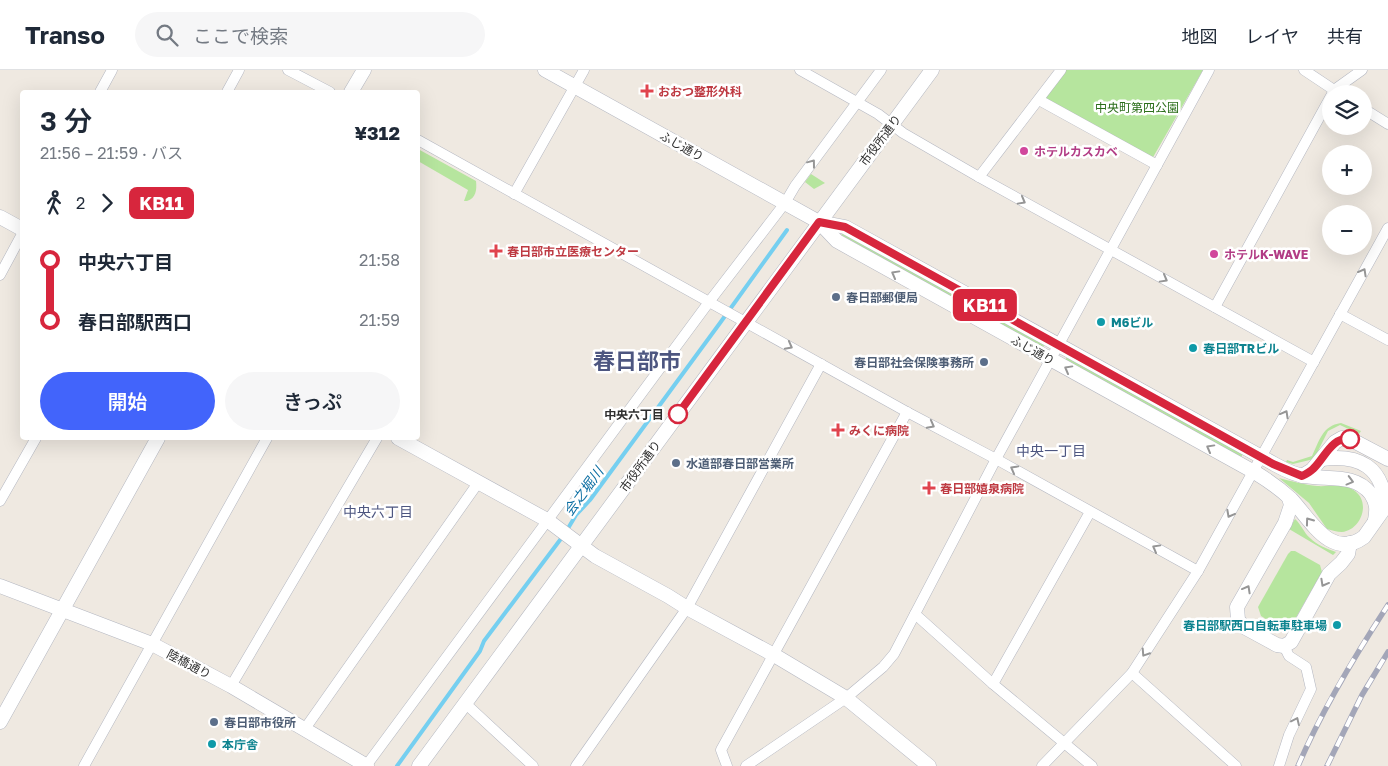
<!DOCTYPE html>
<html lang="ja">
<head>
<meta charset="utf-8">
<style>
  :root { --surface:#fff; --page:#f6f6f7; --text:#1f2937; --muted:#747a83; --line:#e0e1e3; --accent:#4264fb }
  body { margin:0; font-family:"Golos Text","Noto Sans JP",sans-serif; background:var(--page); color:var(--text); height:100vh; display:flex; flex-direction:column; font-size:19px; white-space:nowrap }
  * { box-sizing:border-box; margin:0 }
  p { font-size:16px; color:var(--muted) }
  .icon { flex:none; width:28px; height:28px; fill:none; stroke:currentColor; stroke-width:2; stroke-linecap:round; stroke-linejoin:round }
  .map { position:relative; flex:1; overflow:hidden }
  .panel { position:absolute; left:20px; top:20px; width:400px; height:350px; display:flex; flex-direction:column; background:var(--surface); border-radius:5px; box-shadow:0 5px 20px #0002 }
  .panel>* { flex:none }
  .badge { padding:0 10px; border-radius:8px; font-size:18px; line-height:32px }
  .controls { position:absolute; left:1322px; top:15px; display:grid; gap:10px }
  .controls a { display:grid; place-items:center; width:50px; height:50px; border-radius:50%; background:var(--surface); box-shadow:0 5px 20px #0002; font-size:25px }
  .map>.badge { position:absolute; translate:-50% -50%; box-shadow:0 0 0 2px #fff }
  .legs { display:flex; align-items:center; gap:8px; height:55px; padding:0 20px; font-size:16px }
  .legs p { margin-inline-start:auto }
  .headline { display:flex; align-items:center; justify-content:space-between; height:85px; padding:0 20px }
  h1 { font-size:28px; font-weight:600; line-height:38px }
  .button { display:flex; gap:10px; margin-top:auto; padding:10px 20px }
  .button a { flex:1; height:58px; border-radius:30px; background:var(--accent); color:#fff; font-size:20px; font-weight:600; line-height:58px; text-align:center }
  .button a+a { background:var(--page); color:var(--text) }
  ul { padding:0 20px; list-style:none }
  li { display:flex; align-items:center; gap:18px; height:60px; font-size:19px }
  li i { display:grid; place-items:center; width:8px; height:100%; margin:0 6px; background:currentColor }
  li i::after { content:''; width:12px; height:12px; margin:-6px; border:4px solid; border-radius:50%; background:var(--surface) }
  li p { margin-inline-start:auto }
  li:first-child i { background:linear-gradient(#0000 50%,currentColor 0) }
  li:last-child i { background:linear-gradient(currentColor 50%,#0000 0) }
  header { display:flex; align-items:center; gap:30px; box-sizing:border-box; height:70px; padding:0 25px; background:var(--surface); border-bottom:1px solid var(--line) }
  header strong { font-size:24px }
  nav { display:flex; gap:28px; margin-inline-start:auto; font-size:18px }
  .search { width:350px; height:45px; background:var(--page); display:flex; align-items:center; gap:12px; box-sizing:border-box; padding:0 18px; border-radius:28px; color:var(--muted); font-size:19px }
  .map>svg:first-child { display:block }
  .green { fill:#b6e59e }
  .lines { fill:none; stroke-linecap:round; stroke-linejoin:round }
  .stream { stroke:#75cff0; stroke-width:4 }
  .street-casing { stroke:#b4b7c1; stroke-width:11 }
  .secondary-casing { stroke:#b4b7c1; stroke-width:15 }
  .street { stroke:#fff; stroke-width:10 }
  .secondary { stroke:#fff; stroke-width:14 }
  .rail-casing { stroke:#a3a6b8; stroke-width:5.5 }
  .rail { stroke:#fff; stroke-width:4; stroke-dasharray:11; stroke-linecap:butt }
  .oneway { stroke:#969696 }
  .line-1-casing { stroke:#fff; stroke-width:11 }
  .line-1 { stroke:#d7263d; stroke-width:8 }
  .health-dot { fill:#e0444e; stroke:#fff; stroke-width:2 }
  .hotel-dot { fill:#d1479c; stroke:#fff; stroke-width:2 }
  .service-dot { fill:#5c6f8a; stroke:#fff; stroke-width:2 }
  .culture-dot { fill:#0f9aa8; stroke:#fff; stroke-width:2 }
  .stop-1-dot { fill:#fff; stroke:#d7263d; stroke-width:2.5 }
  .labels { text-anchor:middle; dominant-baseline:central; stroke-width:5; stroke-linejoin:round; paint-order:stroke }
  .health-label { font-size:12px; font-weight:bold; fill:#be3a42; stroke:#fff; text-anchor:start }
  .park-label { font-size:12px; fill:#2c6e1b; stroke:#fff }
  .street-label { font-size:12px; fill:#2e2e2e; stroke:#fff }
  .hotel-label { font-size:12px; font-weight:bold; fill:#b23c85; stroke:#fff; text-anchor:start }
  .service-label { font-size:12px; font-weight:bold; fill:#4e5e75; stroke:#fff; text-anchor:start }
  .culture-label { font-size:12px; font-weight:bold; fill:#0d838f; stroke:#fff; text-anchor:start }
  .stop-label { font-size:12px; font-weight:bold; fill:#2e2e2e; stroke:#fff; text-anchor:end }
  .neighbourhood-label { font-size:14px; fill:#4d5680; stroke:#fff }
  .water-label { font-size:14px; font-style:italic; fill:#0d6fa3; stroke:#fff }
  .town-label { font-size:22px; font-weight:bold; fill:#4d5680; stroke:#fff }
</style>
</head>
<body>
<header>
<strong>Transo</strong>
<div class="search"><svg class="icon" aria-label="search" viewBox="0 0 24 24"><circle cx="10" cy="10" r="6"/><path d="M15 15l6 6"/></svg>ここで検索</div>
<nav><a>地図</a><a>レイヤ</a><a>共有</a></nav>
</header>
<div class="map">
<svg width="1388" height="696" viewBox="0 0 1388 696">
  <rect width="100%" height="100%" fill="#efe9e1"/>
  <g class="green">
    <polygon points="1065,0 1203,0 1152,89 1042,29"/>
    <path d="M418,79l58,32c1,9 0,17 -9,20h-3l4,-11 -50,-29z"/>
    <polygon points="811,104 825,113 814,119 805,112"/>
    <polygon points="844,163 1044,275 1043,278 841,165"/>
    <polygon points="1067,287 1243,384 1241,387 1065,290"/>
    <path d="M1341,353l20,8 -2,3 -19,-9 -12,6 -14,28 -21,5 -7,-2 1,-2 6,2 19,-6c8,-16 10,-30 29,-33z"/>
    <path d="M1279,408c12,3 26,7 38,8 13,1 26,-4 38,5 16,12 6,39 -13,41 -5,0 -10,-2 -15,-3l-18,-26z"/>
    <path d="M1295,449c6,5 9,14 15,19 7,7 17,11 26,14l-3,3 -44,-26z"/>
    <polygon points="1291,481 1295,481 1320,495 1322,502 1290,558 1282,559 1261,546 1258,537 1288,484"/>
  </g>
  <g class="lines">
    <g class="stream">
      <polyline points="567,460 576,445 590,430 720,253 787,160"/>
      <polyline points="397,696 480,581 484,571 563,466"/>
    </g>
    <g class="street-casing">
      <g id="street">
        <polyline points="288,0 330,22"/>
        <polyline points="800,0 878,44 903,63 979,107 1314,292"/>
        <polyline points="1304,0 1340,24"/>
        <polyline points="100,22 112,0"/>
        <polyline points="227,22 239,0"/>
        <polyline points="1332,24 1334,20 1362,0"/>
        <polyline points="1039,30 1157,95"/>
        <polyline points="1364,39 1388,54"/>
        <polyline points="418,70 907,342 996,389 1198,501"/>
        <polyline points="979,107 1061,0"/>
        <polyline points="514,124 584,0"/>
        <polyline points="0,205 22,164"/>
        <polyline points="1215,237 1331,26"/>
        <polyline points="1340,244 1388,270"/>
        <polyline points="0,431 36,368"/>
        <polyline points="915,544 993,614 1092,696"/>
        <polyline points="1132,603 1236,696"/>
        <polyline points="993,614 1090,442"/>
        <polyline points="231,616 377,368"/>
        <polyline points="466,634 533,696"/>
        <polyline points="304,660 478,413"/>
        <polyline points="84,696 267,368"/>
        <polyline points="366,696 709,232 785,133 795,116 881,0"/>
        <polyline points="576,696 687,538 821,294"/>
        <polyline points="727,696 721,680 907,342"/>
        <polyline points="746,696 846,628 883,597 894,584 996,389 1209,0"/>
        <polyline points="1042,696 1132,603 1198,501 1388,158"/>
        <polyline points="1279,696 1289,665 1311,619 1306,597 1289,586 1284,576"/>
      </g>
    </g>
    <g class="secondary-casing">
      <g id="secondary">
        <path d="M545,0l274,152 18,19 419,232c13,8 24,16 35,26 19,20 40,62 73,38l24,-34"/>
        <polyline points="351,22 364,0"/>
        <polyline points="0,147 22,159"/>
        <path d="M819,152l26,5 431,238c9,5 19,10 29,11 23,4 50,-3 66,18 6,9 6,16 4,26"/>
        <polyline points="398,368 547,450 595,486 668,526 687,538 774,585 846,628 929,696"/>
        <path d="M1322,389c37,-5 62,8 63,48"/>
        <polyline points="1302,406 1312,400 1335,372 1342,368 1350,369 1388,389"/>
        <polyline points="1289,428 1291,435 1285,453 1237,537 1238,550 1244,557 1277,575 1284,576 1291,572 1329,504 1341,493 1348,484 1350,473"/>
        <polyline points="0,516 152,574 231,616 367,696"/>
        <polyline points="0,652 158,368"/>
        <polyline points="419,696 932,0"/>
      </g>
    </g>
    <use href="#street" class="street"/>
    <use href="#secondary" class="secondary"/>
    <g class="rail-casing">
      <g id="rail">
        <path d="M1298,696c24,-56 56,-109 90,-161"/>
        <polyline points="1327,696 1362,625 1388,582"/>
      </g>
    </g>
    <use href="#rail" class="rail"/>
  </g>
  <defs><path id="oneway-chevron" d="M-2-3.5L2.5 0L-2 3.5" fill="none" stroke-width="1.6" stroke-linecap="round" stroke-linejoin="round" transform="scale(1.25)"/></defs>
  <g class="oneway">
    <use href="#oneway-chevron" transform="translate(812 93) rotate(-53)"/>
    <use href="#oneway-chevron" transform="translate(1022 131) rotate(29)"/>
    <use href="#oneway-chevron" transform="translate(1363 202) rotate(-61)"/>
    <use href="#oneway-chevron" transform="translate(895 204) rotate(-151)"/>
    <use href="#oneway-chevron" transform="translate(1164 209) rotate(29)"/>
    <use href="#oneway-chevron" transform="translate(789 276) rotate(28)"/>
    <use href="#oneway-chevron" transform="translate(1068 299) rotate(-151)"/>
    <use href="#oneway-chevron" transform="translate(1285 344) rotate(-61)"/>
    <use href="#oneway-chevron" transform="translate(931 355) rotate(28)"/>
    <use href="#oneway-chevron" transform="translate(1210 378) rotate(-151)"/>
    <use href="#oneway-chevron" transform="translate(1014 399) rotate(-151)"/>
    <use href="#oneway-chevron" transform="translate(1350 411) rotate(15)"/>
    <use href="#oneway-chevron" transform="translate(1230 444) rotate(118)"/>
    <use href="#oneway-chevron" transform="translate(1309 451) rotate(-126)"/>
    <use href="#oneway-chevron" transform="translate(1156 478) rotate(-151)"/>
    <use href="#oneway-chevron" transform="translate(1324 513) rotate(119)"/>
    <use href="#oneway-chevron" transform="translate(1247 519) rotate(-61)"/>
    <use href="#oneway-chevron" transform="translate(1145 583) rotate(123)"/>
    <use href="#oneway-chevron" transform="translate(1296 651) rotate(-65)"/>
  </g>
  <g class="lines">
    <g class="line-1-casing">
      <path id="line-1" d="M678,344l141,-192 26,5 428,237 29,12c4,-2 8,-4 11,-7 12,-11 18,-32 37,-30"/>
    </g>
    <use href="#line-1" class="line-1"/>
  </g>
  <g class="health-dot">
    <path d="M644.5 13.5h5v5h5v5h-5v5h-5v-5h-5v-5h5z"/>
    <path d="M493.5 173.5h5v5h5v5h-5v5h-5v-5h-5v-5h5z"/>
    <path d="M835.5 352.5h5v5h5v5h-5v5h-5v-5h-5v-5h5z"/>
    <path d="M926.5 410.5h5v5h5v5h-5v5h-5v-5h-5v-5h5z"/>
  </g>
  <g class="hotel-dot">
    <circle cx="1024" cy="81" r="5"/>
    <circle cx="1214" cy="184" r="5"/>
  </g>
  <g class="service-dot">
    <circle cx="836" cy="227" r="5"/>
    <circle cx="984" cy="292" r="5"/>
    <circle cx="676" cy="393" r="5"/>
    <circle cx="214" cy="652" r="5"/>
  </g>
  <g class="culture-dot">
    <circle cx="1101" cy="252" r="5"/>
    <circle cx="1193" cy="278" r="5"/>
    <circle cx="1337" cy="555" r="5"/>
    <circle cx="212" cy="674" r="5"/>
  </g>
  <g class="stop-1-dot">
    <circle cx="678" cy="344" r="9"/>
    <circle cx="1350" cy="369" r="9"/>
  </g>
  <g class="labels">
    <g class="health-label">
      <text x="658" y="21">おおつ整形外科</text>
      <text x="507" y="181">春日部市立医療センター</text>
      <text x="849" y="360">みくに病院</text>
      <text x="940" y="418">春日部嬉泉病院</text>
    </g>
    <g class="park-label">
      <text x="1137" y="37">中央町第四公園</text>
    </g>
    <g class="street-label">
      <text transform="translate(880 70) rotate(-53)">市役所通り</text>
      <text transform="translate(682 76) rotate(29)">ふじ通り</text>
      <text transform="translate(1033 280) rotate(29)">ふじ通り</text>
      <text transform="translate(640 396) rotate(-54)">市役所通り</text>
      <text transform="translate(189 594) rotate(28)">陸橋通り</text>
    </g>
    <g class="hotel-label">
      <text x="1034" y="81">ホテルカスカベ</text>
      <text x="1224" y="184">ホテルK-WAVE</text>
    </g>
    <g class="service-label">
      <text x="846" y="227">春日部郵便局</text>
      <text x="974" y="292" text-anchor="end">春日部社会保険事務所</text>
      <text x="686" y="393">水道部春日部営業所</text>
      <text x="224" y="652">春日部市役所</text>
    </g>
    <g class="culture-label">
      <text x="1111" y="252">M6ビル</text>
      <text x="1203" y="278">春日部TRビル</text>
      <text x="1327" y="555" text-anchor="end">春日部駅西口自転車駐車場</text>
      <text x="222" y="674">本庁舎</text>
    </g>
    <g class="stop-label">
      <text x="664" y="344">中央六丁目</text>
    </g>
    <g class="neighbourhood-label">
      <text x="1051" y="380">中央一丁目</text>
      <text x="378" y="441">中央六丁目</text>
    </g>
    <g class="water-label">
      <text transform="translate(583 421) rotate(-54)">会之堀川</text>
    </g>
    <g class="town-label">
      <text x="637" y="290">春日部市</text>
    </g>
  </g>
</svg>
<div class="controls">
<a><svg class="icon" aria-label="layers" viewBox="0 0 24 24"><path d="M12 4l9 5-9 5-9-5zM3 14l9 5 9-5"/></svg></a>
<a>+</a>
<a>−</a>
</div>
<b class="badge" style="left:985px;top:235px;background:#d7263d;color:#fff">KB11</b>
<section class="panel">
<div class="headline"><div><h1>3 分</h1><p>21:56 – 21:59 · バス</p></div><b>¥312</b></div>
<div class="legs"><svg class="icon" aria-label="walk" viewBox="0 0 24 24"><circle cx="13" cy="4" r="2"/><path d="M13 8l-2 6 4 7M11 14l-3 7M7 12l3-4h3l4 4"/></svg>2<svg class="icon" aria-label="forward" viewBox="0 0 24 24"><path d="M9 5l7 7-7 7"/></svg><b class="badge" style="background:#d7263d;color:#fff">KB11</b></div>
<ul>
<li><i style="color:#d7263d"></i><b>中央六丁目</b><p>21:58</p></li>
<li><i style="color:#d7263d"></i><b>春日部駅西口</b><p>21:59</p></li>
</ul>
<div class="button"><a>開始</a><a>きっぷ</a></div>
</section>
</div>
</body>
</html>
